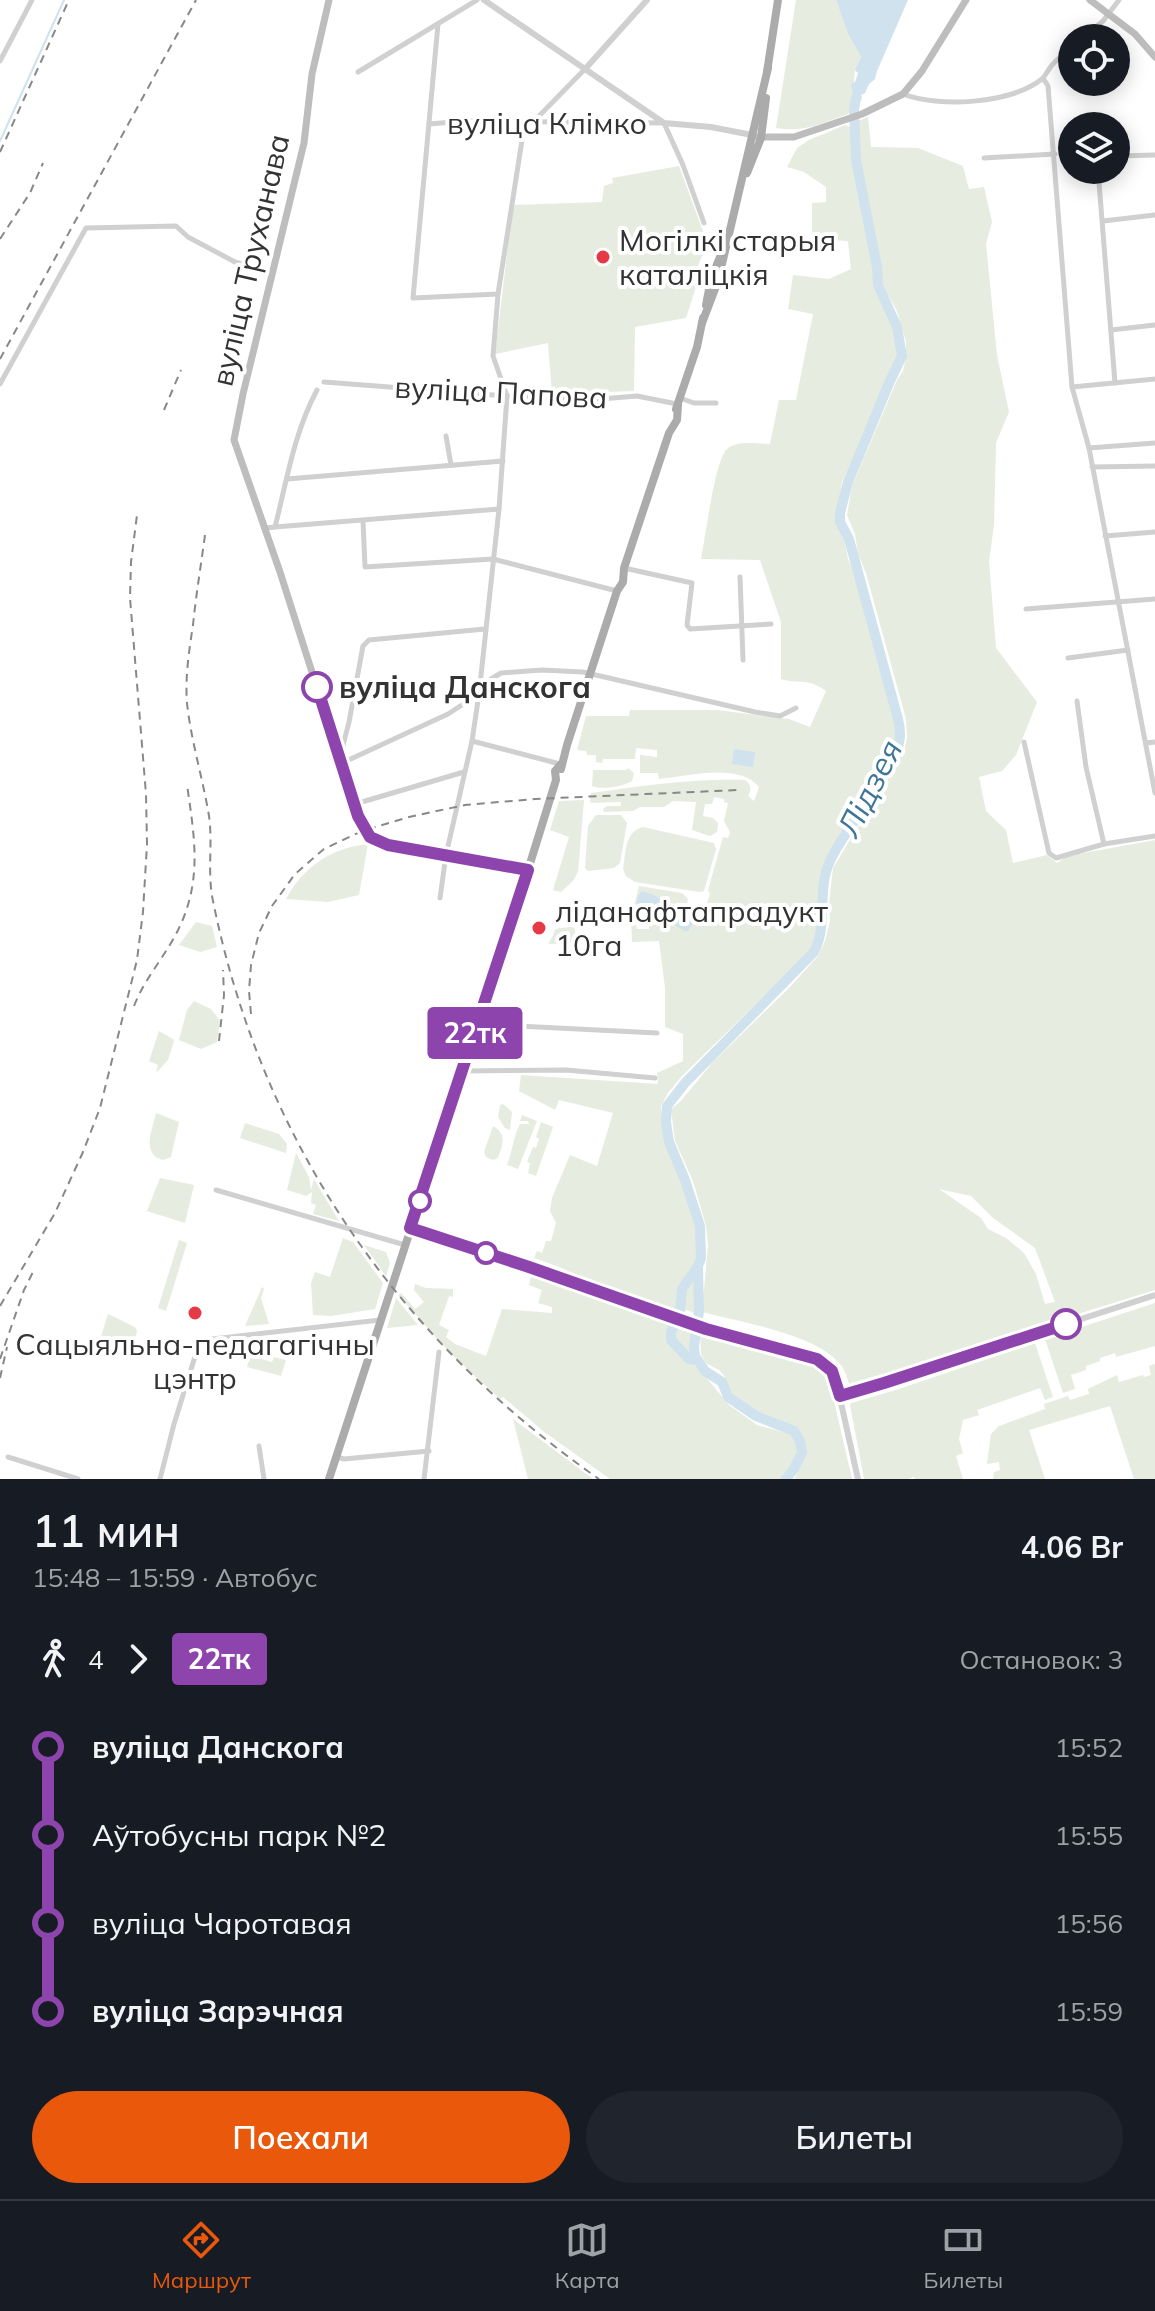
<!DOCTYPE html>
<html lang="ru">
<head>
<meta charset="utf-8">
<style>
  :root { --surface:#171b24; --page:#20242c; --text:#f1f3f6; --muted:#9ea1a6; --line:#363941; --accent:#ea580c }
  body { margin:0; font-family:Mulish,sans-serif; background:var(--page); color:var(--text); height:100vh; display:flex; flex-direction:column; font-size:30px; white-space:nowrap }
  * { box-sizing:border-box; margin:0 }
  p { font-size:26px; color:var(--muted) }
  .icon { flex:none; width:44px; height:44px; fill:none; stroke:currentColor; stroke-width:2; stroke-linecap:round; stroke-linejoin:round }
  .map { position:relative; height:1479px; overflow:hidden }
  .side { display:flex; flex-direction:column; background:var(--surface); flex:1 }
  .side>* { flex:none }
  .badge { padding:0 16px; border-radius:6px; font-size:28px; line-height:52px }
  .fabs { position:absolute; left:1058px; top:24px; display:grid; gap:16px }
  .fabs a { display:grid; place-items:center; width:72px; height:72px; border-radius:50%; background:var(--surface); box-shadow:0 4px 20px #0003; font-size:40px }
  .map>.badge { position:absolute; translate:-50% -50%; box-shadow:0 0 0 4px #fff }
  .legs { display:flex; align-items:center; gap:12px; height:88px; padding:0 32px; font-size:26px }
  .legs p { margin-inline-start:auto }
  .summary { display:flex; align-items:center; justify-content:space-between; height:136px; padding:0 32px }
  h1 { font-size:44px; font-weight:600; line-height:60px }
  .button { display:flex; gap:16px; margin-top:auto; padding:16px 32px }
  .button a { flex:1; height:92px; border-radius:48px; background:var(--accent); color:#fff; font-size:32px; font-weight:600; line-height:92px; text-align:center }
  .button a+a { background:var(--page); color:var(--text) }
  ul { padding:0 32px; list-style:none }
  li { display:flex; align-items:center; gap:28px; height:88px; font-size:30px }
  li i { display:grid; place-items:center; width:12px; height:100%; margin:0 10px; background:currentColor }
  li i::after { content:''; width:20px; height:20px; margin:-10px; border:6px solid; border-radius:50%; background:var(--surface) }
  li p { margin-inline-start:auto }
  li:first-child i { background:linear-gradient(#0000 50%,currentColor 0) }
  li:last-child i { background:linear-gradient(currentColor 50%,#0000 0) }
  .tab-bar { display:flex; justify-content:space-around; align-items:center; height:112px; border-top:2px solid var(--line); background:var(--surface); font-size:22px; color:var(--muted) }
  .tab-bar a { display:grid; justify-items:center; gap:4px }
  .tab-bar .selected { color:var(--accent) }
  .map>svg:first-child { display:block }
  .green { fill:#e6ecdf; fill-rule:evenodd }
  .water { fill:#cfe2ee }
  .lines { fill:none; stroke-linecap:round; stroke-linejoin:round }
  .stream { stroke:#cfe2ee; stroke-width:2 }
  .river { stroke:#cfe2ee; stroke-width:10 }
  .minor { stroke:#d0d0d0; stroke-width:5 }
  .tertiary { stroke:#d0d0d0; stroke-width:6 }
  .secondary { stroke:#bdbdbd; stroke-width:7 }
  .primary { stroke:#ababab; stroke-width:8 }
  .rail { stroke:#888; stroke-width:2; stroke-dasharray:8 6; stroke-linecap:butt }
  .line-1-casing { stroke:#fff; stroke-width:18 }
  .line-1 { stroke:#8e44ad; stroke-width:12 }
  .poi-dot { fill:#e63946; stroke:#fff; stroke-width:3 }
  .stop-1-dot { fill:#fff; stroke:#8e44ad; stroke-width:4 }
  .labels { text-anchor:middle; dominant-baseline:central; stroke-width:8; stroke-linejoin:round; paint-order:stroke }
  .street-label { font-size:30px; fill:#333; stroke:#fff }
  .poi-label { font-size:30px; fill:#333; stroke:#fff; text-anchor:start }
  .stop-label { font-size:30px; font-weight:bold; fill:#333; stroke:#fff; text-anchor:start }
  .water-label { font-size:32px; font-style:italic; fill:#3f7597; stroke:#fff }
</style>
</head>
<body>
<div class="map">
<svg width="1155" height="1479" viewBox="0 0 1155 1479">
  <rect width="100%" height="100%" fill="#fff"/>
  <g class="green">
    <path d="M796,0h40l12,34 13,23c-1,2 -5,12 -6,14 -3,15 3,29 -7,43 -26,9 -44,19 -72,14z"/>
    <path d="M868,117l3,30 47,1 45,18 6,23 15,-2 8,35 -6,22 11,111 12,57 -13,31 -2,82 -5,36 7,87 41,54 -21,53 -14,16 -23,6 7,34 20,19 7,33 34,-8 10,8 10,-7 88,-16v450l-305,95c-3,-5 -4,-12 -7,-17 -22,-34 -104,-46 -141,-56l6,-67 -2,-19 -13,-45 -18,-40 -4,-32 9,-7 33,-40 77,-75 28,-31 7,-15 5,-20 -1,-18 4,-35 71,-117 3,-13 -1,-19 -40,-146 -8,-19 -3,-20 -8,-19 5,-29 45,-106 6,-9 3,-13v-16l-9,-31 -14,-25 -4,-31 -18,-93 -3,-41zM939,1189l32,7 22,22 42,30 20,54 -10,2 -9,-30 -12,-21 -18,-15 -18,-9 -7,-11z"/>
    <path d="M845,125l5,2 26,163c12,21 23,42 24,66l-58,126 -6,38 8,18 4,21 8,17 40,146c5,46 -56,101 -71,143 -7,18 -4,38 -5,56 -1,11 -6,20 -10,30l-128,125 -14,17 -7,13 2,23 27,68 8,30 1,14 -3,24 -17,22 -2,25 -4,-1 -93,-33 -18,-10 -28,-10 3,-7 5,2 4,-12h5l5,-18 -6,-12 2,-13 18,-43 27,11 16,-53 -54,-13 -4,10 -36,-19 2,-16 137,9 -1,-11 26,-12v-27l-18,-7v-39l-6,-47 -27,1 -1,-23 5,6 1,4h12l-2,-15 -13,-8 5,-20 43,7 6,6 -3,13 9,7v5l6,1 10,-31 -2,-4 15,-53 5,1 2,-6 -6,-11 4,-18 -4,-1v-3l-10,-2 -2,7h-7l-2,12 10,2 5,5 -1,9 -7,4 -18,-6 4,-28 -23,-1 -9,6h-24l-7,4 -29,1 -1,-3 4,-3h14v-4l-28,1 -3,-1 1,-9c51,-7 103,-15 154,-13 6,5 7,9 3,16l6,5 5,-14c-20,-25 -71,-11 -100,-8l-1,-6h-18v-18l17,2v-7l-21,-2 -1,11h-32l-1,4 -6,-1v-7h-9l-1,-4 -9,-1 9,-34h43l1,-6h87l72,9 21,8 16,-36c-19,-14 -25,-6 -45,-12v-57l-21,-62 -59,-1c4,-19 14,-100 26,-110 10,-9 31,-5 43,-5l9,-44h17l17,-86 -25,-5 5,-34 36,4 22,-10 -3,-28 -36,-2v-36l14,-1v-15l-22,-15 -17,-5 10,-19 12,-8z"/>
    <polygon points="679,166 707,242 698,266 701,271 686,318 635,327 634,391 552,394 548,343 495,354 513,205 602,202 604,186 613,183 612,178"/>
    <path d="M628,768l6,5 -2,8c-10,6 -30,9 -40,5l1,-16h33z"/>
    <polygon points="584,800 578,872 573,881 561,892 553,890 569,837 550,830 559,801"/>
    <polygon points="596,815 621,815 627,823 620,863 614,868 588,871 585,868 588,826"/>
    <path d="M643,827l71,16 2,6 -12,42 -4,1 -65,-10 -9,-6 -3,-7c3,-16 1,-37 20,-42z"/>
    <path d="M368,844l-9,51 -31,7 -42,-3c18,-33 45,-51 82,-55z"/>
    <polygon points="196,922 212,926 217,947 200,952 179,945"/>
    <path d="M573,927l2,2 1,14 -28,1c12,-16 -2,-15 25,-17z"/>
    <polygon points="194,1001 211,1009 220,1021 217,1042 201,1049 179,1040 187,1010"/>
    <polygon points="159,1031 173,1039 174,1041 168,1060 156,1073 158,1065 149,1061"/>
    <polygon points="503,1104 512,1112 510,1130 505,1128 498,1117 500,1105"/>
    <path d="M156,1113l23,9 -8,35 -8,3c-22,-6 -11,-30 -7,-47z"/>
    <path d="M522,1115l15,6 -19,48 -11,-4c5,-13 7,-30 13,-41h9l-1,-3h-8z"/>
    <polygon points="541,1122 553,1127 536,1176 528,1173 530,1163 527,1162 533,1147 536,1148 539,1139 536,1137"/>
    <polygon points="245,1123 279,1134 287,1144 286,1153 240,1138"/>
    <path d="M493,1126c14,8 10,18 5,32l-5,2 -7,-3 -2,-5z"/>
    <polygon points="296,1153 309,1177 311,1190 314,1179 339,1221 313,1214 316,1205 311,1203 312,1192 306,1196 287,1190"/>
    <polygon points="160,1178 194,1185 185,1223 147,1211"/>
    <polygon points="343,1238 353,1242 383,1283 375,1309 331,1316 313,1315 311,1283 315,1272 330,1277"/>
    <polygon points="179,1240 187,1243 166,1311 158,1308"/>
    <polygon points="364,1245 386,1252 390,1263 386,1276"/>
    <path d="M532,1273l74,23 66,25 -4,7 1,15 31,27 29,35 28,20 37,10c8,18 -1,29 -11,44h-173l-67,-48 -40,-34 -3,2 -49,-45 -53,-59 3,-2 14,16 9,-7 -10,-12 1,-6 11,4 27,1v8l-4,-1 -10,29 10,5 -3,7 9,7 31,12 16,-47 50,4v-6l-14,-4 4,-13 -13,-5z"/>
    <path d="M698,1274l-1,40 -14,-5c2,-13 3,-28 15,-35z"/>
    <polygon points="262,1287 264,1289 261,1298 269,1324 245,1326"/>
    <polygon points="396,1298 418,1325 387,1328"/>
    <polygon points="1155,1303 1155,1346 1116,1357 1115,1353 1100,1358 1100,1361 1086,1366 1086,1370 1071,1375 1075,1389 1063,1393 1045,1339"/>
    <polygon points="108,1314 135,1327 137,1331 135,1338 131,1337 129,1341 118,1338 110,1348 99,1343"/>
    <polygon points="677,1323 694,1329 693,1346 695,1359 690,1357 672,1339"/>
    <path d="M700,1333c29,7 109,23 128,42l24,104h-58c39,-65 -35,-52 -62,-84 -5,-6 -5,-18 -11,-23 -3,-4 -12,-6 -16,-10l-4,-8z"/>
    <polygon points="1035,1343 1053,1397 1045,1400 1040,1388 977,1410 979,1415 963,1420 959,1439 963,1453 956,1456 963,1479 915,1479 914,1477 908,1479 864,1479 850,1405 851,1403 896,1390"/>
    <polygon points="250,1356 272,1362 274,1357 286,1360 281,1376 247,1367"/>
    <polygon points="1155,1364 1155,1479 1134,1479 1110,1406 1029,1430 1045,1479 993,1479 994,1472 1000,1470 999,1462 987,1464 991,1434 999,1426 1045,1409 1044,1404 1068,1396 1070,1400 1089,1394 1088,1389 1117,1375 1119,1382 1143,1375 1144,1377 1151,1375 1149,1366"/>
    <polygon points="513,1419 593,1479 528,1479"/>
  </g>
  <g class="water">
    <polygon points="836,0 908,0 877,71 875,79 869,84 865,93 861,95 862,98 857,108 852,110 854,100 851,84 855,82 858,73 855,70 861,57 848,34"/>
    <polygon points="734,749 755,752 753,767 732,764"/>
    <polygon points="642,891 654,895 692,919 693,923 688,931 685,931 641,906 637,903 638,896"/>
  </g>
  <g class="lines">
    <polyline class="stream" points="0,141 64,0"/>
    <g class="river">
      <polyline points="697,1360 689,1359 671,1340 671,1332 680,1311 682,1289 698,1266"/>
      <path d="M786,1479l8,-10 8,-17 -2,-11 -6,-10 -38,-15 -28,-19 -6,-15 -17,-11 -10,-15 -1,-10 5,-35 -1,-45 3,-8 -1,-32 -15,-46 -16,-38 -3,-20 1,-16 18,-23 129,-131c15,-29 2,-62 16,-91 17,-37 60,-80 69,-118 2,-8 1,-16 -1,-24l-49,-180 -9,-17v-9l8,-31 42,-101 12,-25 -5,-29 -19,-42 -1,-18 -21,-107 -2,-51 2,-11"/>
    </g>
    <g class="minor">
      <polyline points="438,24 413,298 498,294"/>
      <polyline points="1083,38 1103,21 1119,0"/>
      <polyline points="0,61 32,0"/>
      <polyline points="358,72 477,0"/>
      <polyline points="1043,78 1048,86 1072,387 1089,448 1155,793"/>
      <path d="M903,94c36,14 107,10 139,-15 4,-4 7,-11 11,-15 5,-6 13,-11 19,-16"/>
      <polyline points="538,121 540,115 585,69"/>
      <polyline points="1095,121 1096,126"/>
      <polyline points="429,124 465,121 664,123 683,165 704,223"/>
      <polyline points="1116,156 1155,155"/>
      <polyline points="984,158 1055,154"/>
      <polyline points="1098,170 1115,383"/>
      <polyline points="1103,221 1155,215"/>
      <polyline points="1111,330 1155,325"/>
      <polyline points="324,382 507,396 601,399 637,396 677,404"/>
      <polyline points="0,384 86,228 176,226 188,237 235,262 272,272"/>
      <polyline points="1072,387 1155,379"/>
      <polyline points="680,398 694,403 716,403"/>
      <polyline points="446,436 451,465"/>
      <polyline points="1089,448 1155,443"/>
      <polyline points="1092,467 1155,466"/>
      <polyline points="287,479 503,461"/>
      <polyline points="363,521 365,567 493,559 617,591"/>
      <polyline points="275,527 499,509"/>
      <path d="M265,528l10,-1c12,-47 19,-94 42,-137"/>
      <polyline points="1105,536 1155,532"/>
      <polyline points="624,568 692,583 687,625 690,629 771,624"/>
      <polyline points="740,577 743,660"/>
      <polyline points="1026,609 1155,599"/>
      <polyline points="1068,658 1128,650"/>
      <polyline points="1077,701 1086,767 1104,844"/>
      <polyline points="472,741 560,764"/>
      <polyline points="1024,742 1049,853 1056,858 1104,844 1155,836"/>
      <polyline points="1146,743 1155,742"/>
      <polyline points="340,757 349,722 363,646 369,640 485,629"/>
      <polyline points="342,763 448,714 479,694 491,679 501,673 542,670 583,672 755,712 780,716 796,708"/>
      <polyline points="355,804 464,772"/>
      <polyline points="440,898 446,855 472,741 479,694 499,509 507,396 493,356 498,294 525,121"/>
      <polyline points="478,1024 657,1033"/>
      <polyline points="463,1071 566,1070 655,1078"/>
      <polyline points="216,1190 405,1245"/>
      <polyline points="259,1446 264,1479"/>
      <polyline points="8,1457 78,1479"/>
      <polyline points="337,1457 344,1459 429,1451"/>
      <polyline points="160,1479 174,1424 198,1347 204,1340 380,1320"/>
      <polyline points="424,1479 439,1352"/>
    </g>
    <g class="tertiary">
      <polyline points="484,0 664,123 711,127 752,135"/>
      <polyline points="586,68 647,0"/>
      <polyline points="410,1228 529,1267 706,1329 817,1359 826,1364 835,1376 858,1479"/>
      <polyline points="840,1396 884,1383 1155,1295"/>
    </g>
    <g class="secondary">
      <path d="M329,0l-17,74 -8,69 -61,251 -9,46 46,132 78,244c8,16 13,23 30,29l140,25"/>
      <polyline points="1090,0 1135,34 1155,57"/>
      <polyline points="758,137 794,137 862,114 903,94 922,71 966,0"/>
    </g>
    <g class="primary">
      <polyline points="767,72 778,0"/>
      <polyline points="747,173 761,138 766,98"/>
      <polyline points="706,305 711,279 720,257"/>
      <polyline points="702,323 718,281 768,68"/>
      <polyline points="676,409 697,347 703,318"/>
      <polyline points="561,769 567,745 617,591 623,582 624,568 669,433 677,420 678,405"/>
      <polyline points="329,1479 528,870 556,780 555,771 561,764"/>
    </g>
    <g class="rail">
      <polyline points="0,152 68,2"/>
      <polyline points="0,239 30,193 43,163"/>
      <polyline points="0,359 196,0"/>
      <polyline points="164,410 181,370"/>
      <path d="M205,535c-4,30 -9,60 -12,90 -4,26 -8,52 -6,78 4,38 16,76 22,113 4,28 -2,57 4,85 49,242 184,437 386,578"/>
      <path d="M134,1006c10,-26 28,-46 41,-70 28,-52 20,-96 12,-151"/>
      <polyline points="251,1014 249,991 251,965 259,933 272,906 295,874 324,849 362,831 409,817 465,805 535,799 737,790"/>
      <polyline points="219,1041 224,995 223,970"/>
      <polyline points="0,1306 55,1213 83,1152 100,1108 137,960 143,912 147,844 146,794 130,598 131,562 137,515"/>
      <polyline points="0,1359 24,1290 35,1268"/>
      <polyline points="0,1378 7,1347"/>
    </g>
  </g>
  <g class="lines">
    <g class="line-1-casing">
      <polyline id="line-1" points="317,687 358,816 370,837 388,845 528,870 410,1228 529,1267 706,1329 817,1359 832,1371 840,1396 884,1383 1066,1324"/>
    </g>
    <use href="#line-1" class="line-1"/>
  </g>
  <g class="poi-dot">
    <circle cx="603" cy="257" r="8"/>
    <circle cx="539" cy="928" r="8"/>
    <circle cx="195" cy="1313" r="8"/>
  </g>
  <g class="stop-1-dot">
    <circle cx="317" cy="687" r="14"/>
    <circle cx="420" cy="1201" r="10"/>
    <circle cx="486" cy="1253" r="10"/>
    <circle cx="1066" cy="1324" r="14"/>
  </g>
  <g class="labels">
    <g class="street-label">
      <text x="547" y="123">вуліца Клімко</text>
      <text transform="translate(250 260) rotate(-77)">вуліца Труханава</text>
      <text transform="translate(501 392) rotate(3)">вуліца Папова</text>
    </g>
    <g class="poi-label">
      <text x="619" y="240">Могілкі старыя<tspan x="619" dy="34">каталіцкія</tspan></text>
      <text x="555" y="911">ліданафтапрадукт<tspan x="555" dy="34">10га</tspan></text>
      <text x="195" y="1344" text-anchor="middle">Сацыяльна-педагагічны<tspan x="195" dy="34">цэнтр</tspan></text>
    </g>
    <g class="stop-label">
      <text x="339" y="687">вуліца Данскога</text>
    </g>
    <g class="water-label">
      <text transform="translate(869 788) rotate(-63)">Лідзея</text>
    </g>
  </g>
</svg>
<div class="fabs">
<a><svg class="icon" aria-label="locate" viewBox="0 0 24 24"><circle cx="12" cy="12" r="6"/><path d="M12 2v4M12 18v4M2 12h4M18 12h4"/></svg></a>
<a><svg class="icon" aria-label="layers" viewBox="0 0 24 24"><path d="M12 4l9 5-9 5-9-5zM3 14l9 5 9-5"/></svg></a>
</div>
<b class="badge" style="left:475px;top:1033px;background:#8e44ad;color:#fff">22тк</b>
</div>
<section class="side">
<div class="summary"><div><h1>11 мин</h1><p>15:48 – 15:59 · Автобус</p></div><b>4.06 Br</b></div>
<div class="legs"><svg class="icon" aria-label="walk" viewBox="0 0 24 24"><circle cx="13" cy="4" r="2"/><path d="M13 8l-2 6 4 7M11 14l-3 7M7 12l3-4h3l4 4"/></svg>4<svg class="icon" aria-label="forward" viewBox="0 0 24 24"><path d="M9 5l7 7-7 7"/></svg><b class="badge" style="background:#8e44ad;color:#fff">22тк</b><p>Остановок: 3</p></div>
<ul>
<li><i style="color:#8e44ad"></i><b>вуліца Данскога</b><p>15:52</p></li>
<li><i style="color:#8e44ad"></i><span>Аўтобусны парк №2</span><p>15:55</p></li>
<li><i style="color:#8e44ad"></i><span>вуліца Чаротавая</span><p>15:56</p></li>
<li><i style="color:#8e44ad"></i><b>вуліца Зарэчная</b><p>15:59</p></li>
</ul>
<div class="button"><a>Поехали</a><a>Билеты</a></div>
</section>
<nav class="tab-bar">
<a class="selected"><svg class="icon" aria-label="directions" viewBox="0 0 24 24"><path d="M12 3l9 9-9 9-9-9zM9 14v-3h6M13 9l2 2-2 2"/></svg>Маршрут</a>
<a><svg class="icon" aria-label="map" viewBox="0 0 24 24"><path d="M3 6l6-2 6 2 6-2v14l-6 2-6-2-6 2zM9 4v14M15 6v14"/></svg>Карта</a>
<a><svg class="icon" aria-label="tickets" viewBox="0 0 24 24"><path d="M3 7h18v10H3zM15 7v10"/></svg>Билеты</a>
</nav>
</body>
</html>
